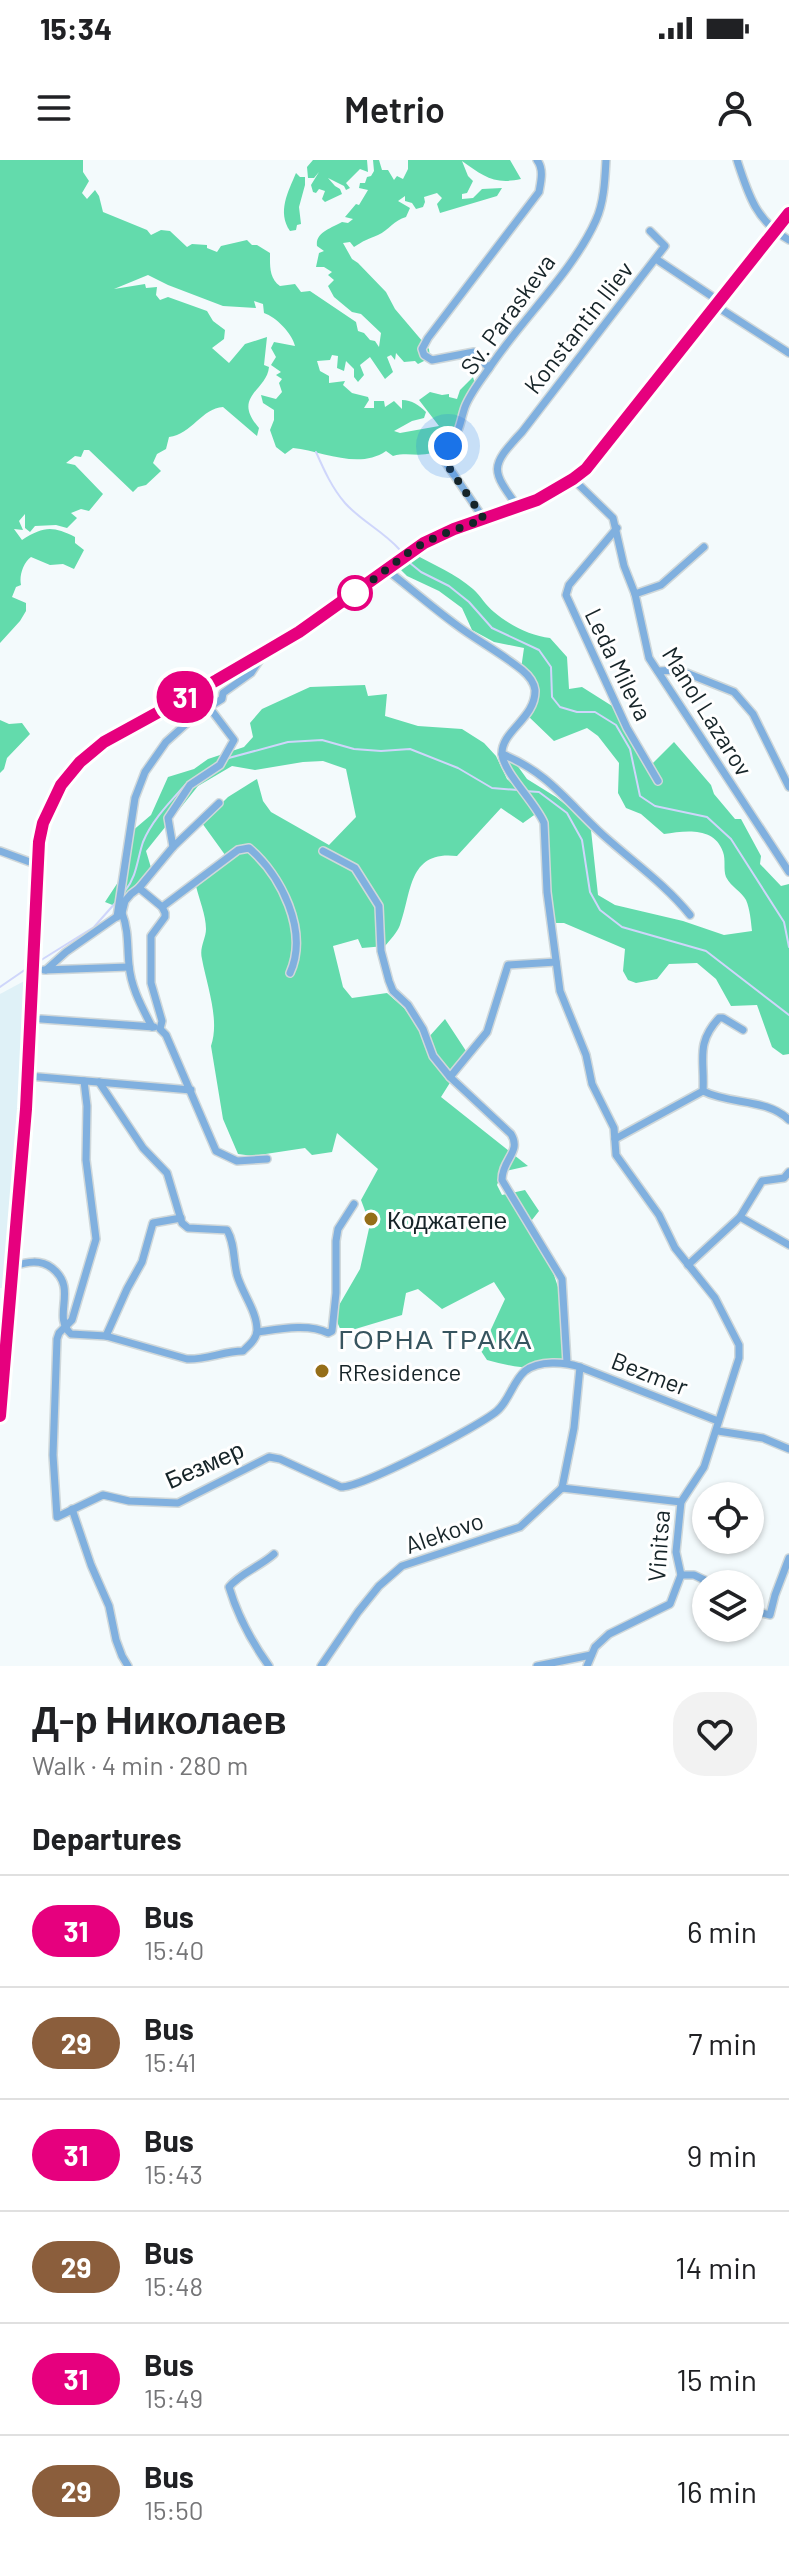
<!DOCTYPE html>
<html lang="en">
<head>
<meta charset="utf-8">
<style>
  :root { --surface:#fff; --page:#f2f2f2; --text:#202124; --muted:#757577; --line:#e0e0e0 }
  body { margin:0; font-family:Barlow,sans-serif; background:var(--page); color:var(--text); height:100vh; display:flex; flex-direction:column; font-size:30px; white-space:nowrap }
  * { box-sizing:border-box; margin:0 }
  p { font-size:26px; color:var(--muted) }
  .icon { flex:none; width:44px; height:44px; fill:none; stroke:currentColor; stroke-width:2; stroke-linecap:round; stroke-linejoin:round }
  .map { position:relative; height:1506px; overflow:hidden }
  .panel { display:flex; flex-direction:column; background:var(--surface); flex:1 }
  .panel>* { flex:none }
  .badge { padding:0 16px; border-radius:26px; font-size:28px; line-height:52px }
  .controls { position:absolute; left:692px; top:1322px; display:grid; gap:16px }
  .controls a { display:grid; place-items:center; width:72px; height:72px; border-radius:50%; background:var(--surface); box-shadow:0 2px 6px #0004; font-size:40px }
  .you { position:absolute; width:40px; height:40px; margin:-20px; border:6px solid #fff; border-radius:50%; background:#1a73e8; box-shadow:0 0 0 12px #1a73e833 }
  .map>.badge { position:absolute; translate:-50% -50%; box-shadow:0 0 0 4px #fff }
  h2 { padding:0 32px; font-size:30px; line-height:72px }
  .round { display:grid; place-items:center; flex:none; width:84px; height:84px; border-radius:32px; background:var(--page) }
  .head { display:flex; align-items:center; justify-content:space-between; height:136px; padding:0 32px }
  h1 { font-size:38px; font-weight:600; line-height:60px }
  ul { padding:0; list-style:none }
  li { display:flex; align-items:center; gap:24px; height:112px; padding:0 32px; border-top:2px solid var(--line) }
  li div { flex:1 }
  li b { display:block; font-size:30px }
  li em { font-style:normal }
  li .badge { min-width:88px; font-weight:700; text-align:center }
  .status { display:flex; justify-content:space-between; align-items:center; height:56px; padding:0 40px; background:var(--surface); direction:ltr }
  .status svg { height:22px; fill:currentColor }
  header { display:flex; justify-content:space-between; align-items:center; height:104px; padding:0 32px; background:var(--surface); font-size:36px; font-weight:600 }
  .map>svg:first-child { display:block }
  .built { fill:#dff1f7 }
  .forest { fill:#63dbac }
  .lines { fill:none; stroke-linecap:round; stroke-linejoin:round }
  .stream { stroke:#cfd6fb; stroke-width:2 }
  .street-casing { stroke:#d0d8da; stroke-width:10 }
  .secondary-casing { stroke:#d0d8da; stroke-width:13 }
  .street { stroke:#80b0df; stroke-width:7 }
  .secondary { stroke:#3e8acf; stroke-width:10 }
  .line-casing { stroke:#fff; stroke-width:18 }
  .line { stroke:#e6007e; stroke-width:12 }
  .walk { stroke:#162428; stroke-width:8; stroke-dasharray:0 14.4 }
  .stop-dot { fill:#fff; stroke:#e6007e; stroke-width:4 }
  .poi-dot { fill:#956e18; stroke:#fff; stroke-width:3 }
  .labels { text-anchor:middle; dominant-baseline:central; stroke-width:6; stroke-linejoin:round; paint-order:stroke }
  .street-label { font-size:24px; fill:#162428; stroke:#fff }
  .poi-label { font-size:24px; fill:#162428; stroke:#fff; text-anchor:start }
  .neighbourhood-label { font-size:26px; letter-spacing:2px; fill:#37555f; stroke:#fff }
</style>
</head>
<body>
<div class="status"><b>15:34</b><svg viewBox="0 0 49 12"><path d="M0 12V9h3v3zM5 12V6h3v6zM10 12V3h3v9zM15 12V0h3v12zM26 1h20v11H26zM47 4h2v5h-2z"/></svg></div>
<header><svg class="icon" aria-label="menu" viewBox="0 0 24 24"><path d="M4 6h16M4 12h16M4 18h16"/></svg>Metrio<svg class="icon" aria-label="person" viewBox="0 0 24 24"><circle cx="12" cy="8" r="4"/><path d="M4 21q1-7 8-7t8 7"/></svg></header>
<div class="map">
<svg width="789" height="1506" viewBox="0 0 789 1506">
  <rect width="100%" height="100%" fill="#f3fafc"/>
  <polygon class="built" points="28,819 23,938 8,1128 0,1128 0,834"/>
  <g class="forest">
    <path d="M0,0h83v12l6,9 -7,12 5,6 8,-9 4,6 4,16 44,18 4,5 10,-5 9,1 17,16 5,-3 15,1v3l10,4 4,-6 26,-6 5,5h5l13,8c0,13 -1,25 10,33l15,-2 6,8 9,-1 46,31 2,9 6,2 6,7 5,1 4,6 2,-14 -20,-19 -9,-2 -18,-15 -6,-11 6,-6 -6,-5 4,-3 -8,-5h-8l3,-14 5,-2 -7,-5c-2,-14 15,-18 25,-24l6,1 5,-4 -8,-2 11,-13 3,1 9,-15 -9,-2 1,-5h5l2,-6 4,-1 3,-5 -1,-11h6l3,10h6l6,10 3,-4 6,3 5,-10v-9h102l11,19c-27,6 -38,-3 -59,-18l6,15 5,5 -6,12 -5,1v5l11,-1 9,-9 20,-1 -5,8 -57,17 -3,-9 5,-6 -5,-5 -13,4 1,5 -2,5 -7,2 -4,-6 -7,-2v-5l-7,5 12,7 -4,9c-12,3 -17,13 -28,18 -10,4 -15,6 -24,12l-4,-5 -7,1 9,16 6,4 28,29 9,17 34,40 1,9 -12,6 -3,-3 -11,1 -8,-9 -1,7 -4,-5 -4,2 6,15 -8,7 -15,-22 -10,8 4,10 -6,7 -4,-5v-8l-8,-8 -2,10 -7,-3 1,-12 -6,-1 -2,5 -13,1 3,10 9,5v7l16,-2 -2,4 9,8 16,4 1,3 -5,8h10v-7h10l1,6 9,-6 8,8v-9c10,0 17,5 24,12l-2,6 -12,3 -18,10 6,2 39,-7 -20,-26 11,-8 12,3 7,-1v3l8,2 3,-9 13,-13 2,7 -12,17 -8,32 -24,14 1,6c-14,4 -25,-1 -39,3l-7,-5c-27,19 -64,0 -93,-3l-8,6 -9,-7 -6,-17 4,-10v-10l-11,-7 -2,-8 15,4 6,-7 -3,-9 3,-4 -6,-4 5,-3 -10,-7 5,-8 -5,-9 3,-6 21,4c-3,-13 -19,-29 -31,-33l-1,-9 -9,-3 2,7 -33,-2 -55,-21 -20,-10 -34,14 31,-5 1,4 11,-1 -1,8 4,5 8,-3 39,14 6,10 12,9 -1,9 -12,9 17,15 16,-19 22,-7 -3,28 5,2c-2,24 -38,29 -10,61l-2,8 -34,-29c-21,1 -31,27 -54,30l-3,12 -9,5 -4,9 8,8 -15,14 -8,2 -5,5 -44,-42h-5l-3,7 -6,-1 -9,7 9,2 28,29 -14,17 -8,-2 -10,4 6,5 -10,10 -11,-3 -21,1 -5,6 -5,-4v-14l-6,7 4,9 -9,-1 8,11c22,-14 31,-14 53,-3v6l9,7 -10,19 -11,-5 -13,1 -19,-8c-8,6 -12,19 -10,28l-5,2 -4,10 14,6v8l-6,10 -20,22z"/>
    <polygon points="313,0 367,0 368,12 360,9 346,23 350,28 346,30 344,26 328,18 335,26 340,29 342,34 325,42 322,39 325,31 319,29 316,33 313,32 311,25 319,12 314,18 308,18 307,7"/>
    <path d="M296,13l4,4h5v8l-6,22 2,17 -4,1 -1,5 -6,1c-13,-19 -2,-39 6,-58z"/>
    <path d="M414,394c20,11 42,20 59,35 8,7 13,17 21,23 15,13 37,24 56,26l17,19 2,32 13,-2 38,24 30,55 24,-24 37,43 3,9 21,25h6l20,37 -1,8 21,22 8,-2v170l-6,1 -11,-8 -15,-42 -26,1 -15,-27 -19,-16 -28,1 -12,15 -21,4 -8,-3 -5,-9 2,-22 -61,-26h-12l-8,-100 -41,-62h11l13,18 29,18 20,16 15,17 7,65 17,10 68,16 41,14 28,-4c-1,-9 -2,-22 -6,-31 -4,-8 -15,-13 -20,-23 -3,-8 0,-17 -3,-25 -9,-26 -38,-21 -59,-18l-23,-20 -15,-6 -8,-15 1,-30 -21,-27 -11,-8 -33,13 -26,-25 7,-25 -14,-22 3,-21 -30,-6 -22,-12 -10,-22 -23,-17 -32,-15 -9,-9z"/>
    <path d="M365,525l3,11 19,-2 -2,22 33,10 44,3 22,14 12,13 11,23 21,20 9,14 -14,10 -22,-15 -44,48c-49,-6 -45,36 -57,69 -3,8 -10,15 -15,21l-23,2 -4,-9 -25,7 10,41 9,11 35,-5 17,15 23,31 18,-20 23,35 -27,43 87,69 -26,6 -5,13 5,10 23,-5 14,21 -11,14 20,32 15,45 5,57c-26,15 -54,8 -81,1l-6,-9 24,-52 -11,-17 -52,27 -24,-20 -12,4 -4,22 -60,18 -4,-9v-17l22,-38 10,-45 -9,-24 17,-31 -41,-36 -5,19 -20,3 -7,-7 -52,8 -15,-2 -15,-35 -12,-73c9,-26 -4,-60 -9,-87 -3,-12 4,-20 4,-30 0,-14 -7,-30 -10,-43l32,-27 -26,-36 26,-26 29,-18 6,22 8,11 58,33 27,-28 -10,-48 -23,-8 -20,1 -48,8 -23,-4 -34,20 -52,65 6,20 -32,37 -15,-6 23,-35 3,-35 20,-17 17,-38 26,-8 14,-10 36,-12 9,-10 -3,-14 12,-14 48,-22z"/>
    <polygon points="0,560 9,564 22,563 30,574 7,598 4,609 0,613"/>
  </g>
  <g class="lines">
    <g class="stream">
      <path d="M316,292c8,18 16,36 29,51 16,18 38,28 54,46"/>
      <polyline points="410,403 421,412 449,426 469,442 492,468 539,490 551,507 552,537 560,547 577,552 595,552 616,565 630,589 640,636 655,646 707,657 731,679 784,762 789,787"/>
      <polyline points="225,599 288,582 322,580 354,589 381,591 410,589 458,608 492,628 518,630"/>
      <polyline points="524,631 539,632 567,653 582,680 590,732 600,750 622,767 706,791 789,855"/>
      <path d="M125,731c12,-15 12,-31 18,-49 9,-22 28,-41 43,-58"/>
      <polyline points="38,802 94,767 117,741"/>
      <polyline points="0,827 29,807"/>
    </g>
    <g class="street-casing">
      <g id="street">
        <path d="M737,0c11,34 19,61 52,80"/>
        <polyline points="656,99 719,141"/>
        <polyline points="716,146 789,193"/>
        <path d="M489,208l-15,-16 -42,8 -8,-5 -2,-6 6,-11 111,-146c2,-11 5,-23 -2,-32"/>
        <polyline points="573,319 613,358 624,406 635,434 649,498 789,712"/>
        <path d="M518,347c-27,-37 -29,-40 4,-75l143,-186 -15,-15"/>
        <path d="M484,359l-47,-69c24,-10 21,-23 28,-43 5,-13 15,-26 23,-37 31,-48 85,-98 108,-150 8,-17 9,-41 10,-60"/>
        <polyline points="617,368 569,425 566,435 627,568 658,621"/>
        <path d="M387,410c23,18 45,37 68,54 21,16 46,29 67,46 6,5 12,12 13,20 1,28 -34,41 -33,64 1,18 34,49 42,69l3,69 13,99 26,64 6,29 22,44 2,27 43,60 16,33 40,50 24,47v13l-35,109 -23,35 -5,50 5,23 -11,29 -61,30 -14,13 -8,19"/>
        <polyline points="635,434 661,425 704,387"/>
        <polyline points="658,511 679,510 734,532 753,554 789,627"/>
        <path d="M502,594c46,18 67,50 101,81 30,27 62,49 87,80"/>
        <polyline points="173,687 168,658 190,625 220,605 234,580 209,547"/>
        <polyline points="0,691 38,705"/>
        <path d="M323,691l32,17 24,38 2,45 8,30 4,10 15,14 15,24 10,27 17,21 61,57c11,18 -9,25 -9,46l60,99 5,84"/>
        <polyline points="139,728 162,747 165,753 165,757 151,776 151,823 162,861 160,869 166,875 216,991 237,1001 267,999"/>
        <path d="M162,747l76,-57 11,-2c32,27 60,83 41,125"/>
        <path d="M122,753c7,18 5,34 7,52 2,23 13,42 23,62"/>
        <polyline points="117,757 135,638 145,612 166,582 196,555 222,539 223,533 251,513 263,495"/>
        <polyline points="44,810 129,807"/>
        <polyline points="46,810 66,792 122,753 125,741 131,734 139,728 173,687 219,643"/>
        <polyline points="41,859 154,867"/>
        <polyline points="28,916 191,930"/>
        <polyline points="450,917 487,872 508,805 556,802"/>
        <path d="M84,921l3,25 -1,54 10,79 -24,81 -13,13 -2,6 -4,116 4,62 46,-22 26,6 49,2 91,-46 11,2 61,28c22,0 137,-60 156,-76 12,-10 16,-30 28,-40 14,-11 40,-9 55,-4l138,54"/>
        <path d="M703,931c27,14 64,7 86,29"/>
        <path d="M615,979l88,-48c2,-31 -8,-47 16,-73h4l20,12"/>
        <polyline points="740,1057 789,1085"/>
        <polyline points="688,1105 740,1057 762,1021 784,1018 789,1012"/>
        <path d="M14,1106c13,-4 26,-7 38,2 27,21 -1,48 19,66l35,2 81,23c19,1 37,-8 56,-8 6,-6 14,-12 14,-21 0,-19 -15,-37 -20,-55 -4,-16 -2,-31 -10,-45l-39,-2 -6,-5 -15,-50 -24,-25 -44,-66"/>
        <path d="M258,1172c21,-3 51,-9 70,1l4,-2 4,-38v-52l2,-12 16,-25"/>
        <polyline points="106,1176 127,1129 142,1102 153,1063 181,1058"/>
        <polyline points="718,1271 763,1278 789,1289"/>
        <polyline points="562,1328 574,1268 580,1207"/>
        <polyline points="562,1328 681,1342"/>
        <polyline points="72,1349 91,1405 109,1446 116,1480 122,1496 128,1506"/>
        <polyline points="681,1415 694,1415 713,1424"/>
        <polyline points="750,1450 770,1455 775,1435 789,1398"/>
        <path d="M269,1506c-18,-25 -31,-49 -40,-79 10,-13 32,-21 45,-33"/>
        <polyline points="321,1506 358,1452 379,1426 402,1406 520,1367 562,1328"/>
        <polyline points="537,1506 591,1495"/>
      </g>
    </g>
    <g class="secondary-casing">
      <polyline id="secondary" points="0,1256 26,949 39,682 43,663 61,625 80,602 104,582 217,520 299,472 424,383 454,369 537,340 573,319 586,309 789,53"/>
    </g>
    <use href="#street" class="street"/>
    <use href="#secondary" class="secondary"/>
  </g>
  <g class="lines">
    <g class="line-casing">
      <polyline id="line" points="0,1256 26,949 39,682 43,663 61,625 80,602 104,582 217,520 299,472 424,383 454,369 537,340 573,319 586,309 789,53"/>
    </g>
    <use href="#line" class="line"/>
    <polyline class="walk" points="355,433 353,435 413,389 438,376 484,359 437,290 448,286"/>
  </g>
  <circle class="stop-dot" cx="355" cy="433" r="16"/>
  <g class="poi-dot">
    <circle cx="371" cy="1059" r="8"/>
    <circle cx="322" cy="1211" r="8"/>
  </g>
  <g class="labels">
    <g class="street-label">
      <text transform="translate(507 154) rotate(-54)">Sv. Paraskeva</text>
      <text transform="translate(578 167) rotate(-52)">Konstantin Iliev</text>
      <text transform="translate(619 504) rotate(64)">Leda Mileva</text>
      <text transform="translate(708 551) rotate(58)">Manol Lazarov</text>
      <text transform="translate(650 1213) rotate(21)">Bezmer</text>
      <text transform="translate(204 1304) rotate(-24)">Безмер</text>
      <text transform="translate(444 1372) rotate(-19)">Alekovo</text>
      <text transform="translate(658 1386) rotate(-86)">Vinitsa</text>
    </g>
    <g class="poi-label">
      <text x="387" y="1059">Коджатепе</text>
      <text x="338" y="1211">RResidence</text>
    </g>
    <g class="neighbourhood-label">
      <text x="436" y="1178">ГОРНА ТРАКА</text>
    </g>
  </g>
</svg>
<div class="controls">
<a><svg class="icon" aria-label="locate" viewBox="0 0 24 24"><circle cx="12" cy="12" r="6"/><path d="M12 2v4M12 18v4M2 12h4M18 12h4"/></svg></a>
<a><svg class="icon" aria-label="layers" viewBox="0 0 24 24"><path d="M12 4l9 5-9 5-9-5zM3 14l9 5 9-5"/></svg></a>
</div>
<div class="you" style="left:448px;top:286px"></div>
<b class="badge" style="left:185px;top:537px;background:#e6007e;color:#fff">31</b>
</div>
<section class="panel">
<div class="head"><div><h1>Д-р Николаев</h1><p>Walk · 4 min · 280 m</p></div><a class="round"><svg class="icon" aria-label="heart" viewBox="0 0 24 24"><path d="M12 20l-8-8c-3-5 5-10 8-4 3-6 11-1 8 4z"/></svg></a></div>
<h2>Departures</h2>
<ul>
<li><span class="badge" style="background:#e6007e;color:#fff">31</span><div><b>Bus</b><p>15:40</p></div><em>6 min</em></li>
<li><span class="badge" style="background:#8b5e3c;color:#fff">29</span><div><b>Bus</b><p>15:41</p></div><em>7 min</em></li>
<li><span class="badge" style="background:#e6007e;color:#fff">31</span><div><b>Bus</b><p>15:43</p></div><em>9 min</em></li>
<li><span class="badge" style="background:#8b5e3c;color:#fff">29</span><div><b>Bus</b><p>15:48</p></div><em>14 min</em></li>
<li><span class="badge" style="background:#e6007e;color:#fff">31</span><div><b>Bus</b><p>15:49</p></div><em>15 min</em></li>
<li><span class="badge" style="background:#8b5e3c;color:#fff">29</span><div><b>Bus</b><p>15:50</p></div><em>16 min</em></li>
</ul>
</section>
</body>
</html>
